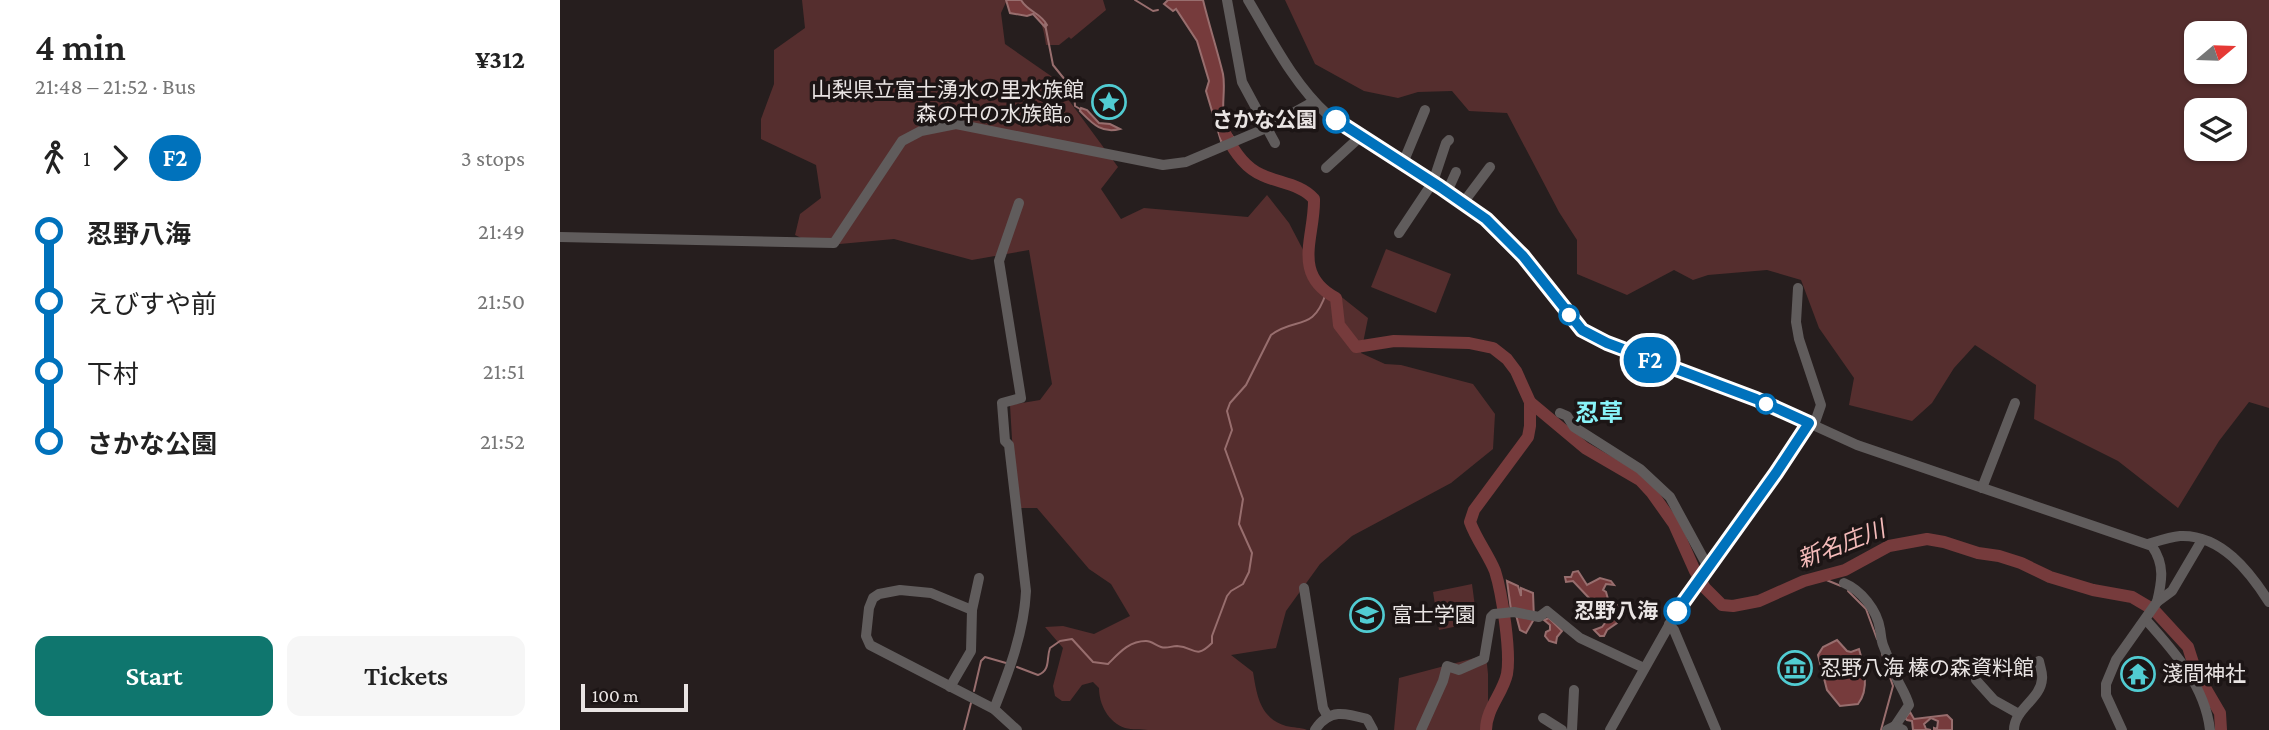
<!DOCTYPE html>
<html lang="en">
<head>
<meta charset="utf-8">
<style>
  :root { --surface:#fff; --page:#f6f6f6; --text:#222; --muted:#767676; --accent:#0f766e }
  body { margin:0; font-family:"Crimson Pro","Noto Sans JP",serif; background:var(--page); color:var(--text); height:100vh; display:flex; flex-direction:column; font-size:26px; white-space:nowrap }
  * { box-sizing:border-box; margin:0 }
  p { font-size:23px; color:var(--muted) }
  .icon { flex:none; width:38px; height:38px; fill:none; stroke:currentColor; stroke-width:2; stroke-linecap:round; stroke-linejoin:round }
  .map { position:relative; flex:1; overflow:hidden }
  .drawer { display:flex; flex-direction:column; background:var(--surface); width:560px }
  .drawer>* { flex:none }
  .badge { padding:0 14px; border-radius:23px; font-size:24px; line-height:46px }
  .needle { width:46px; rotate:71deg }
  .fabs { position:absolute; left:1624px; top:21px; display:grid; gap:14px }
  .fabs a { display:grid; place-items:center; width:63px; height:63px; border-radius:14px; background:var(--surface); box-shadow:0 2px 5px #0004; font-size:35px }
  .scale { position:absolute; left:21px; bottom:18px; width:107px; box-sizing:border-box; padding-left:7px; border:4px solid #e9e4e3; border-top:0; font-size:19px; line-height:24px; white-space:nowrap; color:#e9e4e3; -webkit-text-stroke:5px #1c1515; paint-order:stroke }
  .map>.badge { position:absolute; translate:-50% -50%; box-shadow:0 0 0 4px #fff }
  .legs { display:flex; align-items:center; gap:10px; height:77px; padding:0 35px; font-size:23px }
  .legs p { margin-inline-start:auto }
  .headline { display:flex; align-items:center; justify-content:space-between; height:119px; padding:0 35px }
  h1 { font-size:38px; font-weight:600; line-height:52px }
  .primary-button { display:flex; gap:14px; margin-top:auto; padding:14px 35px }
  .primary-button a { flex:1; height:80px; border-radius:14px; background:var(--accent); color:#fff; font-size:28px; font-weight:600; line-height:80px; text-align:center }
  .primary-button a+a { background:var(--page); color:var(--text) }
  ul { padding:0 35px; list-style:none }
  li { display:flex; align-items:center; gap:24px; height:70px; font-size:26px }
  li i { display:grid; place-items:center; width:10px; height:100%; margin:0 9px; background:currentColor }
  li i::after { content:''; width:18px; height:18px; margin:-9px; border:5px solid; border-radius:50%; background:var(--surface) }
  li p { margin-inline-start:auto }
  li:first-child i { background:linear-gradient(#0000 50%,currentColor 0) }
  li:last-child i { background:linear-gradient(currentColor 50%,#0000 0) }
  main { display:flex; flex:1; min-height:0 }
  .map>svg:first-child { display:block }
  .green { fill:#552e2e; fill-rule:evenodd }
  .water { fill:#763b3c; stroke:#986e6e; stroke-width:2 }
  .lines { fill:none; stroke-linecap:round; stroke-linejoin:round }
  .stream { stroke:#986e6e; stroke-width:2 }
  .river { stroke:#763b3c; stroke-width:12 }
  .minor { stroke:#605c5c; stroke-width:10 }
  .line-1-casing { stroke:#fff; stroke-width:16 }
  .line-1 { stroke:#0072bc; stroke-width:10 }
  .stop-1-dot { fill:#fff; stroke:#0072bc; stroke-width:3.5 }
  .labels { text-anchor:middle; dominant-baseline:central; stroke-width:7; stroke-linejoin:round; paint-order:stroke }
  .poi-label { font-size:21px; fill:#e9e4e3; stroke:#1c1515; text-anchor:start }
  .stop-label { font-size:21px; font-weight:bold; fill:#e9e4e3; stroke:#1c1515; text-anchor:end }
  .water-label { font-size:23px; font-style:italic; fill:#f5bbba; stroke:#1c1515 }
  .quarter-label { font-size:24px; font-weight:bold; fill:#88f4f9; stroke:#1c1515 }
</style>
</head>
<body>
<main>
<section class="drawer">
<div class="headline"><div><h1>4 min</h1><p>21:48 – 21:52 · Bus</p></div><b>¥312</b></div>
<div class="legs"><svg class="icon" aria-label="walk" viewBox="0 0 24 24"><circle cx="13" cy="4" r="2"/><path d="M13 8l-2 6 4 7M11 14l-3 7M7 12l3-4h3l4 4"/></svg>1<svg class="icon" aria-label="forward" viewBox="0 0 24 24"><path d="M9 5l7 7-7 7"/></svg><b class="badge" style="background:#0072bc;color:#fff">F2</b><p>3 stops</p></div>
<ul>
<li><i style="color:#0072bc"></i><b>忍野八海</b><p>21:49</p></li>
<li><i style="color:#0072bc"></i><span>えびすや前</span><p>21:50</p></li>
<li><i style="color:#0072bc"></i><span>下村</span><p>21:51</p></li>
<li><i style="color:#0072bc"></i><b>さかな公園</b><p>21:52</p></li>
</ul>
<div class="primary-button"><a>Start</a><a>Tickets</a></div>
</section>
<div class="map">
<svg width="1709" height="730" viewBox="0 0 1709 730">
  <rect width="100%" height="100%" fill="#261e1e"/>
  <g class="green">
    <path d="M242,0h301l3,10 -35,29 -2,-2 -10,8h-13c-4,-32 -11,-32 -39,-45l-6,13 4,31 46,32 67,91 -17,22 20,30 23,-11 104,9 19,-22 22,28 22,42 13,18 44,35 -7,35 24,11 16,1 72,19 22,30 -2,35 -42,34 -99,53 -32,28 -34,47 -10,37 -45,7 22,17c4,24 7,46 33,54 7,2 15,1 21,4h-159c-7,-1 -16,0 -23,-2 -17,-6 -26,-24 -26,-40l-6,-6 -11,3 -12,16h-8l-7,-5 -2,-10 10,-38 -18,-21 18,-1 31,8 36,-18 -19,-32 -22,-15 -52,-61h-16l-9,-69 -2,-34 30,-5 12,-16 -23,-134 -57,10 -78,-21 -76,7 -23,-11 5,-21 21,-16 -5,-33 -55,-26v-20l13,-35v-34l31,-22z"/>
    <path d="M725,0h984v408l-20,-6 -30,39 -41,67 -60,-47 -84,-42 2,-34 -61,-40 -21,23 -22,35 -20,18 -63,-16 5,-27 -35,-50 -18,-48 -34,-10 -59,5 -15,5 -19,-10 -47,25 -50,-21v-34l-18,-28 -52,-99 -38,-2 -17,-20 -34,1 -20,6 -34,-7 -49,-27zM1636,33h39v39h-39zM1636,110h39v39h-39z"/>
    <polygon points="826,249 891,274 876,313 811,287"/>
    <polygon points="912,584 917,622 879,630 873,592"/>
    <polygon points="926,655 928,674 928,730 834,730 839,678"/>
  </g>
  <g class="water">
    <path d="M446,0h15c7,12 20,13 26,25l-2,2 -12,-13 -6,2 -17,-3z"/>
    <path d="M608,0h35c6,25 14,49 20,74 4,21 -7,44 10,63l-12,4 -15,-50 3,-10 -12,-40 -21,-32 -3,2 -9,-7z"/>
    <path d="M521,108l6,2 12,13 11,1 10,5c-19,5 -28,-6 -40,-18z"/>
    <polygon points="1018,571 1027,585 1040,578 1051,581 1054,585 1046,584 1043,590 1046,592 1048,599 1053,600 1060,608 1055,615 1057,623 1047,630 1044,636 1040,636 1034,630 1042,627 1048,619 1055,620 1054,613 1056,609 1049,604 1030,599 1013,581 1006,582 1005,577 1011,577 1013,572"/>
    <polygon points="947,581 958,586 961,596 961,588 973,593 974,619 966,633 960,630 955,611 951,610"/>
    <polygon points="989,618 1002,631 997,637 996,643 989,641 985,636 986,632 990,630 990,625 984,620"/>
    <path d="M1277,640l10,11 4,1 8,-3c5,17 11,40 -1,55l-18,2 -13,-16 -9,-35 5,-8z"/>
    <polygon points="1350,712 1354,719 1387,715 1392,720 1392,730 1374,730 1374,728 1377,729 1378,721 1371,718 1364,724 1366,729 1371,730 1353,730 1352,721 1347,720 1345,718"/>
  </g>
  <g class="lines">
    <g class="stream">
      <polyline points="575,0 593,11 598,10"/>
      <polyline points="485,24 493,65 514,91 515,106 520,109"/>
      <polyline points="1254,578 1264,579 1281,586"/>
      <polyline points="1288,591 1306,609 1317,639"/>
      <path d="M457,667l21,8c13,-5 8,-16 12,-27l10,-7 12,-2 21,23 15,2c11,-11 21,-23 38,-23 6,0 9,4 15,6 6,2 10,-1 16,-1 18,1 18,14 35,-3v-7l15,-40 4,-5 12,-7 6,-12 3,-19 -13,-29 4,-25 -18,-50 7,-19 -5,-19 3,-8 16,-18 25,-50c25,-19 42,-2 55,-42"/>
      <polyline points="414,691 421,661 425,657 446,663"/>
      <polyline points="404,730 411,703"/>
      <polyline points="1321,730 1333,686 1322,654"/>
    </g>
    <g class="river">
      <path d="M665,133c8,17 20,35 37,42 17,8 39,9 52,24 1,38 -23,75 22,99l3,27 17,22 38,-6 75,2 24,5 14,11 9,12 14,31v24l-2,11 -54,73 -4,12c6,17 18,32 25,49 7,22 16,81 12,103 -4,19 -21,35 -21,56"/>
      <polyline points="970,402 1025,448 1080,480 1092,493 1114,524 1135,571 1145,588 1162,605 1173,606 1199,601 1244,581 1285,570 1329,546 1367,539 1384,542 1418,553 1439,556 1461,563 1490,577 1533,590 1572,597 1594,610 1628,647 1636,672 1660,713 1661,730"/>
    </g>
    <g class="minor">
      <polyline points="667,0 682,82 715,143"/>
      <path d="M688,0c24,40 45,83 79,114l113,73 46,32 37,37 59,74 25,13 149,56 101,46 295,101c13,19 10,35 5,56"/>
      <polyline points="843,163 865,110"/>
      <polyline points="766,168 801,136"/>
      <polyline points="887,192 896,172"/>
      <polyline points="903,203 930,167"/>
      <polyline points="839,233 873,182 886,143 889,140"/>
      <polyline points="0,237 274,243 342,141 361,131 396,124 603,165 626,162 704,129 753,102"/>
      <polyline points="1238,288 1236,322 1239,339 1261,405 1254,425"/>
      <polyline points="1000,413 1007,416 1014,427 1080,469 1110,497 1148,567"/>
      <polyline points="1422,488 1455,403"/>
      <path d="M1588,544c10,-3 21,-7 32,-8 41,-2 70,36 89,66"/>
      <path d="M1284,583c17,7 33,27 36,46 1,5 1,11 3,16 4,10 8,20 12,30 5,11 11,19 14,30l-14,21"/>
      <polyline points="744,588 763,708 768,717"/>
      <polyline points="412,610 371,593 340,590 319,594 313,598 309,608 306,636 310,645 434,709 457,730"/>
      <path d="M1586,620c28,31 59,66 64,110"/>
      <polyline points="1109,624 1114,630 1156,730"/>
      <polyline points="1416,680 1434,700 1459,714"/>
      <polyline points="390,687 411,651 412,610 419,578"/>
      <path d="M434,709c15,-38 30,-77 32,-118l-17,-146 -4,-4 -3,-38 19,-5 -22,-137 20,-58"/>
      <polyline points="983,718 1002,730"/>
      <path d="M755,730c14,-22 31,-17 52,-11l6,11"/>
      <polyline points="861,730 883,681 887,666 899,670 924,659 931,617 934,614 954,612 979,617 987,611 1020,638 1084,668"/>
      <polyline points="1012,730 1014,690"/>
      <polyline points="1050,730 1117,611 1216,473 1249,423"/>
      <polyline points="1327,730 1335,726 1343,730"/>
      <path d="M1454,730c0,-21 27,-31 28,-51 1,-6 -2,-12 -3,-18"/>
      <polyline points="1562,730 1546,695 1546,684 1556,660 1597,602 1612,591 1642,540"/>
    </g>
  </g>
  <g class="lines">
    <g class="line-1-casing">
      <polyline id="line-1" points="776,120 880,187 926,219 963,256 1022,330 1047,343 1196,399 1249,423 1216,473 1117,611"/>
    </g>
    <use href="#line-1" class="line-1"/>
  </g>
  <defs>
    <g id="sight-ring" transform="scale(1.75)"><circle r="9.5" fill="#1c1515" stroke="#51ccd2" stroke-width="1.5"/><path d="M0-6L1.8-2.2L6-1.7L2.9 1.2L3.7 5.4L0 3.3L-3.7 5.4L-2.9 1.2L-6-1.7L-1.8-2.2Z" fill="#51ccd2"/></g>
    <g id="school-ring" transform="scale(1.75)"><circle r="9.5" fill="#1c1515" stroke="#51ccd2" stroke-width="1.5"/><path d="M0-5L7-2L0 1L-7-2ZM-4 1L0 2.5L4 1V4Q0 6-4 4Z" fill="#51ccd2"/></g>
    <g id="museum-ring" transform="scale(1.75)"><circle r="9.5" fill="#1c1515" stroke="#51ccd2" stroke-width="1.5"/><path d="M0-6L6-3V-2H-6V-3ZM-5-1h2V3h-2ZM-1-1h2V3h-2ZM3-1h2V3H3ZM-6 4H6V6H-6Z" fill="#51ccd2"/></g>
    <g id="temple-ring" transform="scale(1.75)"><circle r="9.5" fill="#1c1515" stroke="#51ccd2" stroke-width="1.5"/><path d="M0-6L5-2H3V0L6.5 2.5H4V6H1.5V3h-3V6H-4V2.5H-6.5L-3 0V-2H-5Z" fill="#51ccd2"/></g>
  </defs>
  <g fill-rule="evenodd">
    <use href="#sight-ring" x="549" y="102"/>
    <use href="#school-ring" x="807" y="615"/>
    <use href="#museum-ring" x="1235" y="668"/>
    <use href="#temple-ring" x="1578" y="674"/>
  </g>
  <g class="stop-1-dot">
    <circle cx="776" cy="120" r="12"/>
    <circle cx="1009" cy="315" r="9"/>
    <circle cx="1206" cy="404" r="9"/>
    <circle cx="1117" cy="611" r="12"/>
  </g>
  <g class="labels">
    <g class="poi-label">
      <text x="524" y="90" text-anchor="end">山梨県立富士湧水の里水族館<tspan x="524" dy="24">森の中の水族館。</tspan></text>
      <text x="832" y="615">富士学園</text>
      <text x="1260" y="668">忍野八海 榛の森資料館</text>
      <text x="1602" y="674">淺間神社</text>
    </g>
    <g class="stop-label">
      <text x="757" y="120">さかな公園</text>
      <text x="1098" y="611">忍野八海</text>
    </g>
    <g class="water-label">
      <text transform="translate(1281 544) rotate(-21)">新名庄川</text>
    </g>
    <g class="quarter-label">
      <text x="1039" y="412">忍草</text>
    </g>
  </g>
</svg>
<div class="fabs">
<a><svg class="needle" viewBox="-14 -14 28 28"><path d="M0-13l5 13h-10z" fill="#e53935"/><path d="M0 13l5-13h-10z" fill="#767676"/></svg></a>
<a><svg class="icon" aria-label="layers" viewBox="0 0 24 24"><path d="M12 4l9 5-9 5-9-5zM3 14l9 5 9-5"/></svg></a>
</div>
<div class="scale">100 m</div>
<b class="badge" style="left:1090px;top:360px;background:#0072bc;color:#fff">F2</b>
</div>
</main>
</body>
</html>
